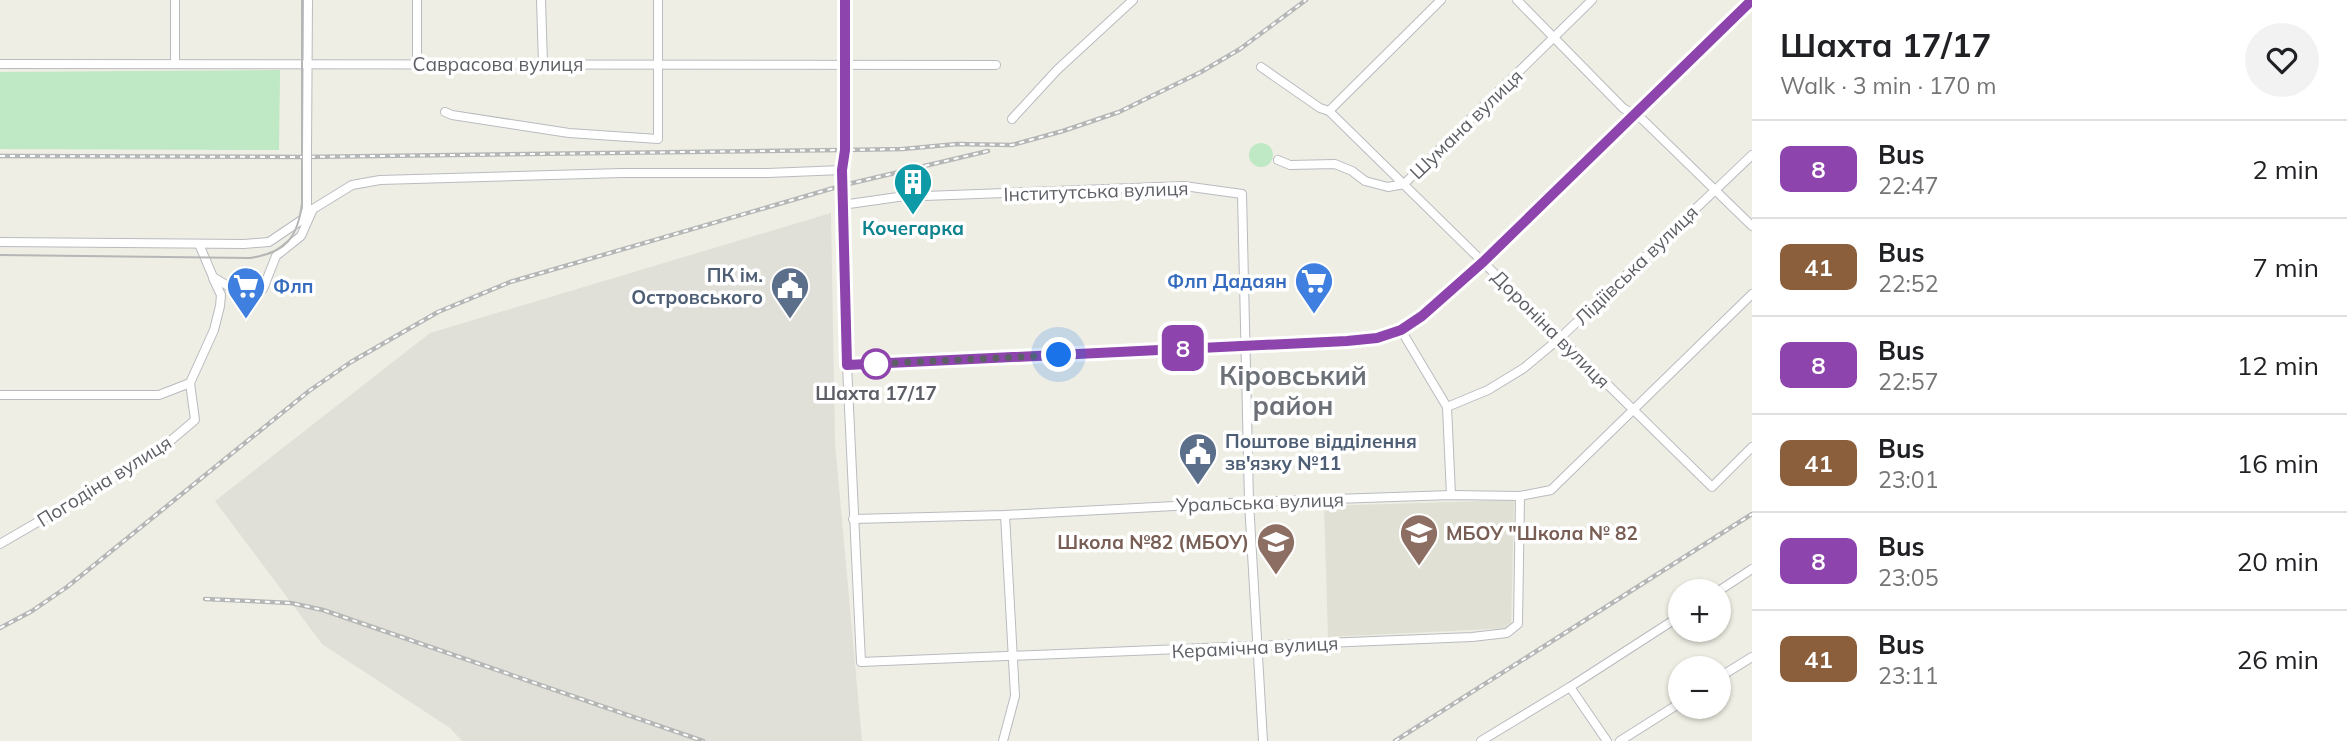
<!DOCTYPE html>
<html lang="en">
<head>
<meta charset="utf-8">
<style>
  :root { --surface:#fff; --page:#f2f2f2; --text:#202124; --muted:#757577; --line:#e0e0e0 }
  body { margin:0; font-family:Mulish,sans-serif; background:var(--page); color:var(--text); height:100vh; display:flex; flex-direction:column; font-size:26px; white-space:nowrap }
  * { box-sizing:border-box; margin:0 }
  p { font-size:23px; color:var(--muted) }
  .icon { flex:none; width:38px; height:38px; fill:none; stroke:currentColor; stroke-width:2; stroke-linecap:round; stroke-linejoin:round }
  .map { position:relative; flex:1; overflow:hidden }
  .drawer { display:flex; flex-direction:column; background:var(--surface); width:595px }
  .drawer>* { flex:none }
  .badge { padding:0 14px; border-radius:10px; font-size:24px; line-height:46px }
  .fabs { position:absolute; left:1668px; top:579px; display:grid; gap:14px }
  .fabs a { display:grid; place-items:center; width:63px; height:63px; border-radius:50%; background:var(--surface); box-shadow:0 2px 5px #0004; font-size:35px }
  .you { position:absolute; width:35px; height:35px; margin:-18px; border:5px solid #fff; border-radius:50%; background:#1a73e8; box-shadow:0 0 0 10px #1a73e833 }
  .map>.badge { position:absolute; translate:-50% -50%; box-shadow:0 0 0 4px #fff }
  .round { display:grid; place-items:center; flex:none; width:74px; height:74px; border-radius:37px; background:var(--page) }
  .head { display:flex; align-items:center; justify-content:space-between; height:119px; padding:0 28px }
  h1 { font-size:33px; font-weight:700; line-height:52px }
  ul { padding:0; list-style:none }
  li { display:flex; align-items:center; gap:21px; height:98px; padding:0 28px; border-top:2px solid var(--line) }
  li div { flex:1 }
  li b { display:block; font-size:26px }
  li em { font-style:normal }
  li .badge { min-width:77px; font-weight:700; text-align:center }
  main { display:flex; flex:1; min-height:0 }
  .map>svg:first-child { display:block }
  .industrial { fill:#e0dfd8 }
  .education { fill:#e1e0d4 }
  .green { fill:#bfe8c4 }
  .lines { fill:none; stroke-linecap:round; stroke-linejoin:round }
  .minor-casing { stroke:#b9bbc0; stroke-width:10 }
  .major-casing { stroke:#f8dd54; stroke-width:12 }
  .minor { stroke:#fff; stroke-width:8 }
  .major { stroke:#fffba8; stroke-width:10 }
  .tram { stroke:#b5b6b6; stroke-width:2 }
  .rail-casing { stroke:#b5b6b6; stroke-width:4.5 }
  .rail { stroke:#fff; stroke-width:2; stroke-dasharray:5; stroke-linecap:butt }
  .minor-bridge-casing { stroke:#b9bbc0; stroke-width:10; stroke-linecap:butt }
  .minor-bridge { stroke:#fff; stroke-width:8 }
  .line-casing { stroke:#fff; stroke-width:16 }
  .line { stroke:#8e44ad; stroke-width:10 }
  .walk { stroke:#5c5f65; stroke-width:7; stroke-dasharray:0 12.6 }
  .stop-dot { fill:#fff; stroke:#8e44ad; stroke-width:3.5 }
  .labels { text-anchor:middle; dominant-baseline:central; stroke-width:7; stroke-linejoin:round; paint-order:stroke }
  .street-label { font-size:19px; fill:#5c5f65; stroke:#fff }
  .culture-label { font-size:19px; font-weight:bold; fill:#0d838f; stroke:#fff }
  .service-label { font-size:19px; font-weight:bold; fill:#4e5e75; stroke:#fff; text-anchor:end }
  .shop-label { font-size:19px; font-weight:bold; fill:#366cbe; stroke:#fff; text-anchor:end }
  .stop-label { font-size:19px; font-weight:bold; fill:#5c5f65; stroke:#fff }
  .education-label { font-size:19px; font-weight:bold; fill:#785e54; stroke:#fff; text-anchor:start }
  .district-label { font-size:26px; font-weight:bold; fill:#6c7177; stroke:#fff }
</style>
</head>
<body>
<main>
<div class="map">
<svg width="1752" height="741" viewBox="0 0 1752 741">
  <rect width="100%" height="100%" fill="#efeee4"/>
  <polygon class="industrial" points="831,213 835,443 862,741 462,741 450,728 322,644 215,501 430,333"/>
  <polygon class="education" points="1514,500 1511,628 1328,637 1324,506"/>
  <g class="green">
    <polygon points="280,70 279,150 0,149 0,72"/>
    <circle cx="1261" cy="155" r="12"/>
  </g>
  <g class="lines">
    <g class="minor-casing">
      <g id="minor">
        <polyline points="417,0 417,63"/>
        <polyline points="541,0 543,64"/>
        <polyline points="1517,0 1623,108 1643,120 1752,226"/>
        <polyline points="0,64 996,65"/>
        <polyline points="175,64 175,0"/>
        <polyline points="1261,67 1320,108 1329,111 1712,487 1752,447"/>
        <polyline points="1329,111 1441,0"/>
        <polyline points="445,112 452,115 569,133 658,139 658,0"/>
        <polyline points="1012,119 1057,70 1133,0"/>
        <polyline points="307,152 308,0"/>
        <polyline points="1278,160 1290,165 1335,164 1352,171 1365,181 1388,187 1404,184 1592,0"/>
        <polyline points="842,205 898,197 1184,186 1242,194 1249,502 1263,741"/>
        <polyline points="0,242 244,244 269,242 303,219 307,209 307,162"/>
        <polyline points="199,244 213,277 238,292 263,289 276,256 301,236 313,209 352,185 380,180 622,173 768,173 842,170"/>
        <polyline points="1401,330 1447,407"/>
        <polyline points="847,365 861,662 1472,637 1507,633 1518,624 1520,496"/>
        <polyline points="0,395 159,395 190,383"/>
        <polyline points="1451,495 1447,407 1488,390 1524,368 1560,338 1752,155"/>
        <polyline points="853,519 1005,515 1249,502 1451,495 1520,496 1551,490 1752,294"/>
        <polyline points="0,544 156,453 195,420 190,383 214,330 220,306 221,295 213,278"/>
        <polyline points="1717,592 1752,569"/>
        <polyline points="1718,678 1752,657"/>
        <polyline points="1570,687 1607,741"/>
        <polyline points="1003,741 1015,696 1005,515"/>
        <polyline points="1481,741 1570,687 1680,616"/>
        <polyline points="1620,741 1680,703"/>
      </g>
    </g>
    <g class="major-casing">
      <polyline id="major" points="845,0 844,150 842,170 847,365 1347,341 1377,338 1401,330 1422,316 1483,262 1752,0"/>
    </g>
    <use href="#minor" class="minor"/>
    <use href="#major" class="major"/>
    <path class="tram" d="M0,255l250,3c35,-5 48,-20 52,-55v-203"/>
    <g class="rail-casing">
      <g id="rail">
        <polyline points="0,156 302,157 844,150 903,149 957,144 1012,145 1063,131 1119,112 1201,72 1240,49 1306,0"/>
        <polyline points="205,599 291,603 323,610 703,741"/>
        <polyline points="0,628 32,611 67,587 309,391 351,362 438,312 510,282 844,185 988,151"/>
        <polyline points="1395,741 1752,514"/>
      </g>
    </g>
    <use href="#rail" class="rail"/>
    <g class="minor-bridge-casing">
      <polyline id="minor-bridge" points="307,162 307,152"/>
    </g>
    <use href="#minor-bridge" class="minor-bridge"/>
  </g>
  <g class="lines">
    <g class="line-casing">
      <polyline id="line" points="845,0 845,150 842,170 847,365 1347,341 1377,338 1401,330 1422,316 1483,262 1752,0"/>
    </g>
    <use href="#line" class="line"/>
    <polyline class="walk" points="876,364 873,364 1059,355"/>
  </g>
  <defs>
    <g id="building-pin" transform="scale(2.0125)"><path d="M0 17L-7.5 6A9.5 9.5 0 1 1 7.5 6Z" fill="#0f9aa8" stroke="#fff"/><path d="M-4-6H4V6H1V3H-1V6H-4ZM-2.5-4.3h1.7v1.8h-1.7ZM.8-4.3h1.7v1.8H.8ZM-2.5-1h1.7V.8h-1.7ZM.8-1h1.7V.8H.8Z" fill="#fff"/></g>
    <g id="supermarket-pin" transform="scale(2.0125)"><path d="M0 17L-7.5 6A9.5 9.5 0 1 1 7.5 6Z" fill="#3f7fe0" stroke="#fff"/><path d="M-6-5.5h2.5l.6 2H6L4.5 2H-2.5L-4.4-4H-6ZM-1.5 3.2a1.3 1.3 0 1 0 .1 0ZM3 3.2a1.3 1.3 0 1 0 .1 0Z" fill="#fff"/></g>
    <g id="civic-pin" transform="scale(2.0125)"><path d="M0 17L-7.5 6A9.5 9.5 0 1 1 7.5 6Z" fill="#5c6f8a" stroke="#fff"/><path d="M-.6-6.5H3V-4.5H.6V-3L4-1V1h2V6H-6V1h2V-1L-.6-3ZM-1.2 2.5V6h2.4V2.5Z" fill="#fff"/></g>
    <g id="school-pin" transform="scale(2.0125)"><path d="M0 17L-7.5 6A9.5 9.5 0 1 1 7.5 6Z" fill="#8d6e63" stroke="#fff"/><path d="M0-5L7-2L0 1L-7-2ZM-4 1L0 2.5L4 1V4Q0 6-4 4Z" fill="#fff"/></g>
  </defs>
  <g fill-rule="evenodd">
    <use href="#building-pin" x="913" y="182"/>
    <use href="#supermarket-pin" x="1314" y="281"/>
    <use href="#supermarket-pin" x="246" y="286"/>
    <use href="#civic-pin" x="790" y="286"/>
    <use href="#civic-pin" x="1198" y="452"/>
    <use href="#school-pin" x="1419" y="533"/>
    <use href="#school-pin" x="1276" y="542"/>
  </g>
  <circle class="stop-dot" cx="876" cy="364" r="14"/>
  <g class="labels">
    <g class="street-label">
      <text x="498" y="64">Саврасова вулиця</text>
      <text transform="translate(1466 124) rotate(-44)">Шумана вулиця</text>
      <text transform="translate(1096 191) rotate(-2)">Інститутська вулиця</text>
      <text transform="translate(1636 265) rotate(-44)">Лідіївська вулиця</text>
      <text transform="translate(1551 329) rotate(45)">Дороніна вулиця</text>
      <text transform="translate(104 481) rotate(-32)">Погодіна вулиця</text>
      <text transform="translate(1260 502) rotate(-2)">Уральська вулиця</text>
      <text transform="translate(1255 647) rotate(-3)">Керамічна вулиця</text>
    </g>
    <g class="culture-label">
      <text x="913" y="228">Кочегарка</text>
    </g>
    <g class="service-label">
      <text x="763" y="275">ПК ім.<tspan x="763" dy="22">Островського</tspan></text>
      <text x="1225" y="441" text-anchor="start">Поштове відділення<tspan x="1225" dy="22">зв'язку №11</tspan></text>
    </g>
    <g class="shop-label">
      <text x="1287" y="281">Флп Дадаян</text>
      <text x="273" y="286" text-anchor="start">Флп</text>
    </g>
    <g class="stop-label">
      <text x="876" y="393">Шахта 17/17</text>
    </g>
    <g class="education-label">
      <text x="1446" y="533">МБОУ "Школа № 82</text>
      <text x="1249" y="542" text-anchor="end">Школа №82 (МБОУ)</text>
    </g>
    <g class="district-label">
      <text x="1293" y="375">Кіровський<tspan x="1293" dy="30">район</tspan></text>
    </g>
  </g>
</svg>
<div class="fabs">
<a>+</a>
<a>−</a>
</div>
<div class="you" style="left:1059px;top:355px"></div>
<b class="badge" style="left:1183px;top:348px;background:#8e44ad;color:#fff">8</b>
</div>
<section class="drawer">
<div class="head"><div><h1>Шахта 17/17</h1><p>Walk · 3 min · 170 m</p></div><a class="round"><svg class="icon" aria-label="heart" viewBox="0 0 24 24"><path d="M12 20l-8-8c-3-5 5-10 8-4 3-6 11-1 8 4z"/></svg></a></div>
<ul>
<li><span class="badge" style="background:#8e44ad;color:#fff">8</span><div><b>Bus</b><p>22:47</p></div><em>2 min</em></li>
<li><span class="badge" style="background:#8b5e3c;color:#fff">41</span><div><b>Bus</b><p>22:52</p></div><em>7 min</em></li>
<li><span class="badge" style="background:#8e44ad;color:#fff">8</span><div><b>Bus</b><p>22:57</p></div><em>12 min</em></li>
<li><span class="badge" style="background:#8b5e3c;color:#fff">41</span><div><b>Bus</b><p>23:01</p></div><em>16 min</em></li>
<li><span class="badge" style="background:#8e44ad;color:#fff">8</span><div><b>Bus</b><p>23:05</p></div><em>20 min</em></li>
<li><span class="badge" style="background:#8b5e3c;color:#fff">41</span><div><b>Bus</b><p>23:11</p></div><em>26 min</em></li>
</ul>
</section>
</main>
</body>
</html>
